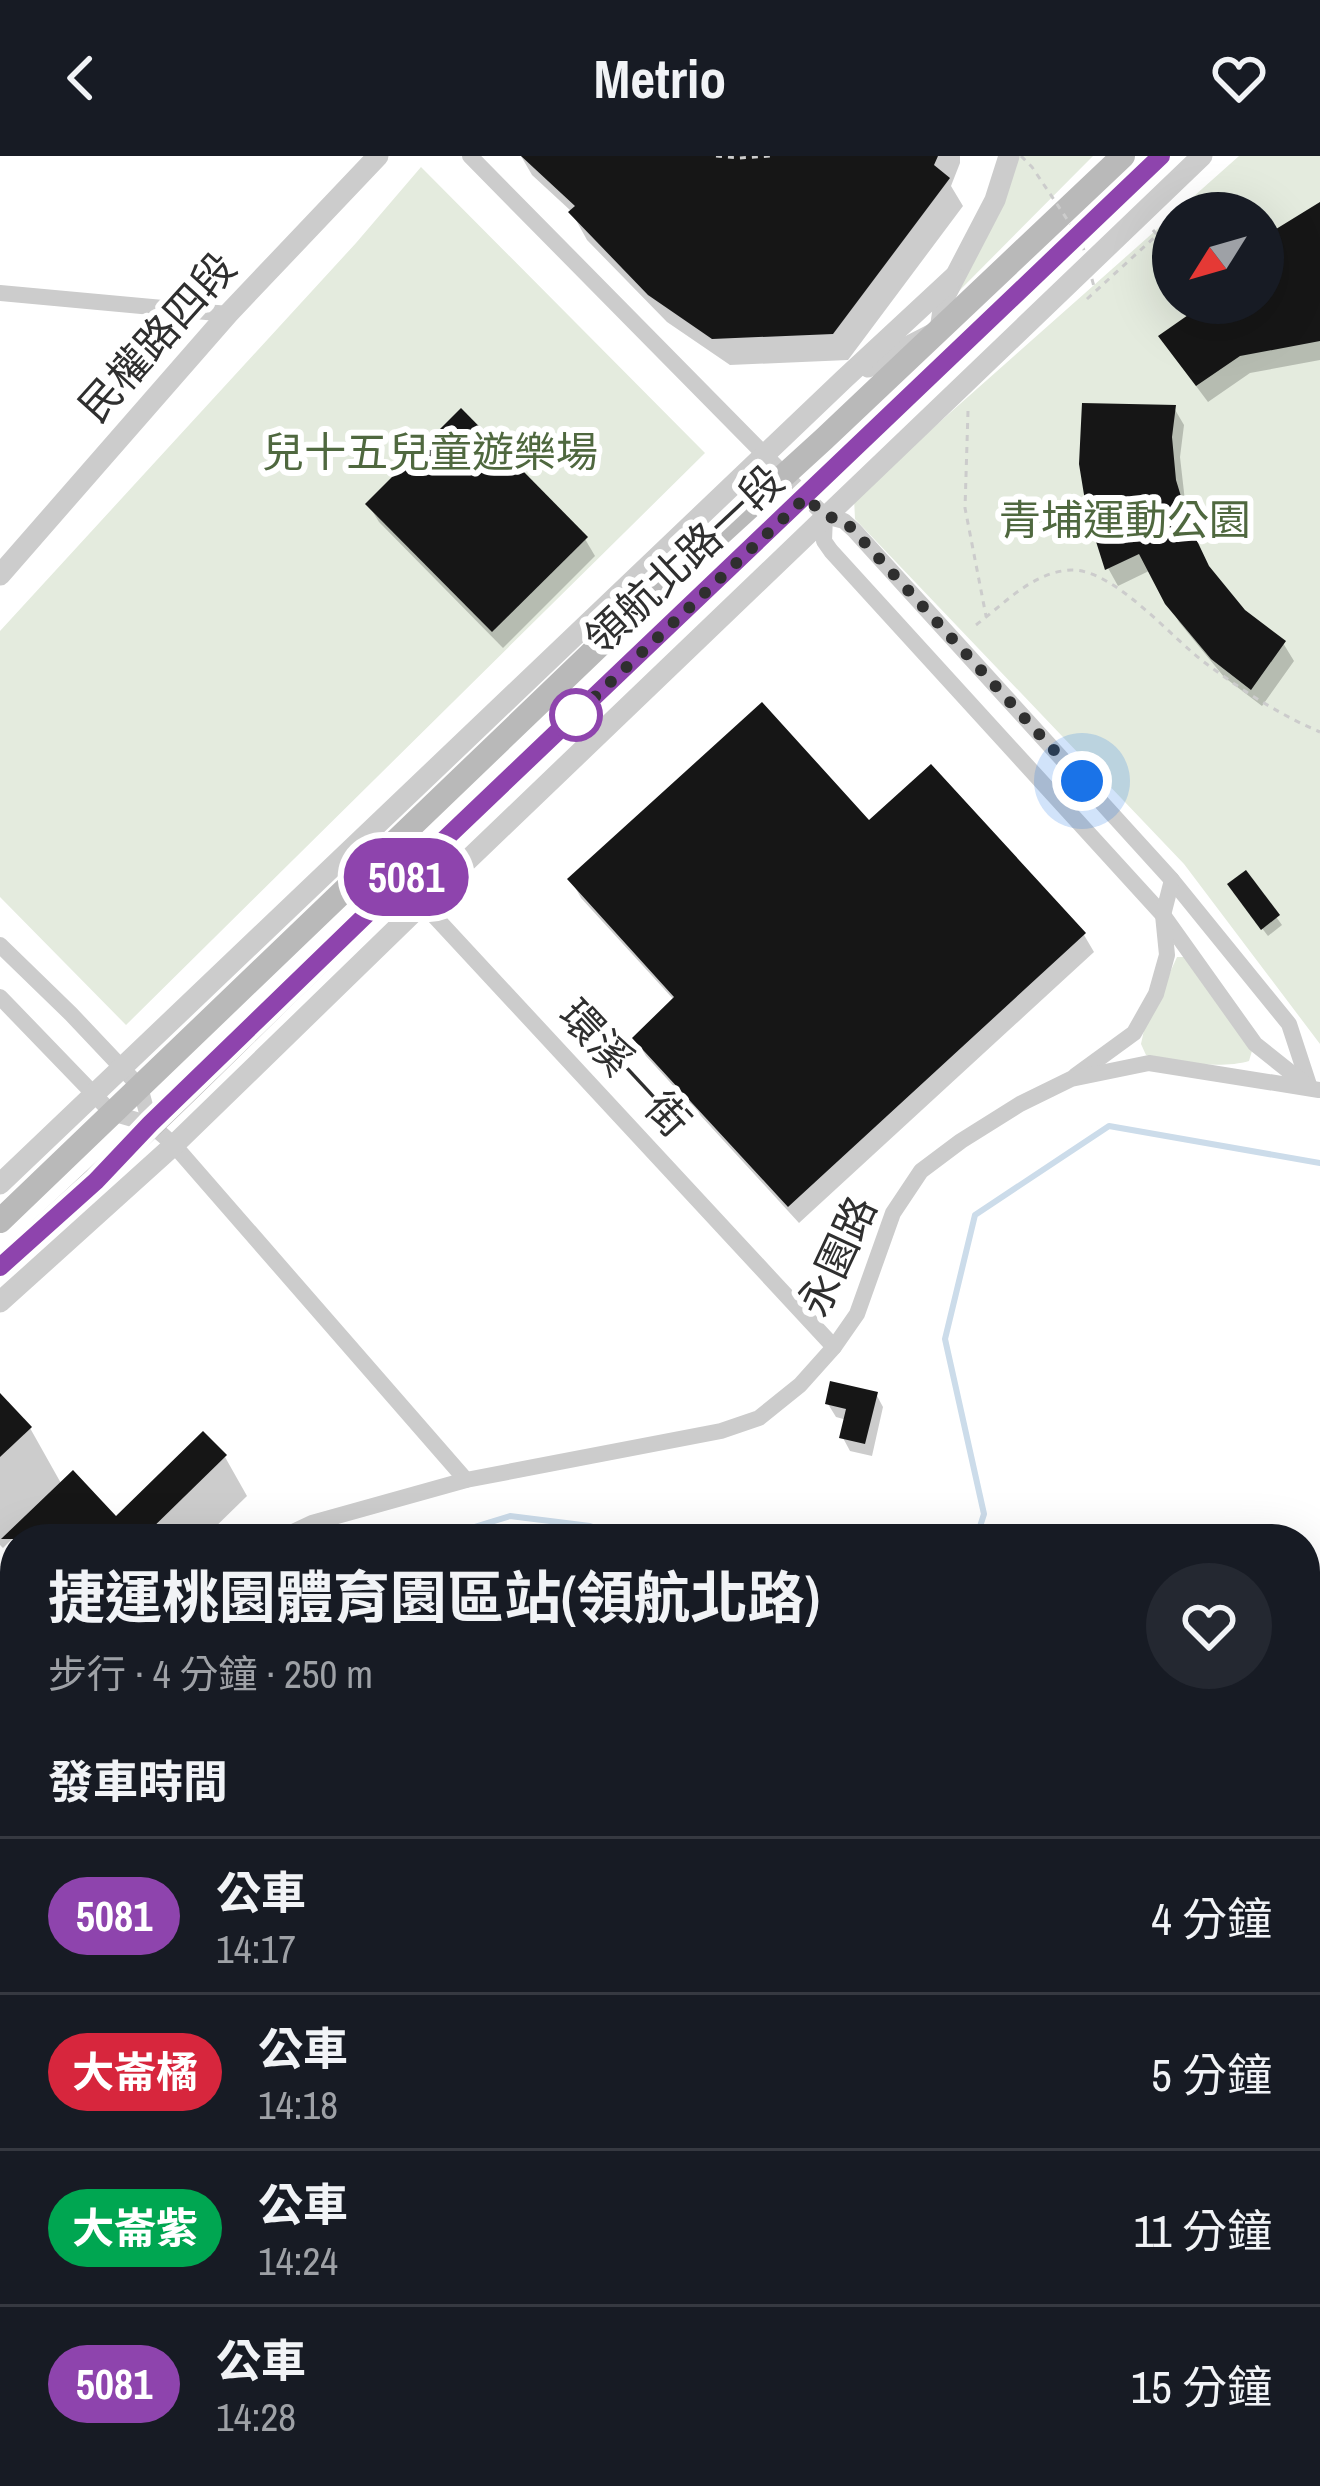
<!DOCTYPE html>
<html lang="zh-TW">
<head>
<meta charset="utf-8">
<style>
  :root { --surface:#171b24; --page:#242831; --text:#f1f3f6; --muted:#9ea1a6; --line:#363941 }
  body { margin:0; font-family:"Archivo Narrow","Noto Sans TC",sans-serif; background:var(--page); color:var(--text); height:100vh; display:flex; flex-direction:column; font-size:45px; white-space:nowrap }
  * { box-sizing:border-box; margin:0 }
  p { font-size:39px; color:var(--muted) }
  .icon { flex:none; width:66px; height:66px; fill:none; stroke:currentColor; stroke-width:2; stroke-linecap:round; stroke-linejoin:round }
  .map { position:relative; flex:1; overflow:hidden }
  .details { position:absolute; left:0px; top:1368px; width:1320px; height:963px; display:flex; flex-direction:column; background:var(--surface); border-radius:48px 48px 0 0; box-shadow:0 12px 48px #0002 }
  .details>* { flex:none }
  .badge { padding:0 24px; border-radius:39px; font-size:42px; line-height:78px }
  .needle { width:78px; rotate:233deg }
  .controls { position:absolute; left:1152px; top:36px; display:grid; gap:24px }
  .controls a { display:grid; place-items:center; width:132px; height:132px; border-radius:50%; background:var(--surface); box-shadow:0 12px 48px #0002; font-size:60px }
  .you { position:absolute; width:60px; height:60px; margin:-30px; border:9px solid #fff; border-radius:50%; background:#1a73e8; box-shadow:0 0 0 18px #1a73e833 }
  .map>.badge { position:absolute; translate:-50% -50%; box-shadow:0 0 0 6px #fff }
  h2 { padding:0 48px; font-size:45px; line-height:108px }
  .round { display:grid; place-items:center; flex:none; width:126px; height:126px; border-radius:63px; background:var(--page) }
  .head { display:flex; align-items:center; justify-content:space-between; height:204px; padding:0 48px }
  h1 { font-size:57px; font-weight:700; line-height:90px }
  ul { padding:0; list-style:none }
  li { display:flex; align-items:center; gap:36px; height:156px; padding:0 48px; border-top:3px solid var(--line) }
  li div { flex:1 }
  li b { display:block; font-size:45px }
  li em { font-style:normal }
  li .badge { min-width:132px; font-weight:700; text-align:center }
  header { display:flex; justify-content:space-between; align-items:center; height:156px; padding:0 48px; background:var(--surface); font-size:54px; font-weight:700 }
  .map>svg:first-child { display:block }
  .green { fill:#e4ebde }
  .shadow { fill:#0003 }
  .lines { fill:none; stroke-linecap:round; stroke-linejoin:round }
  .stream { stroke:#ccdcea; stroke-width:6 }
  .building { fill:#161616 }
  .path { stroke:#ccc; stroke-width:3; stroke-dasharray:6 6; stroke-linecap:butt }
  .service { stroke:#ccc; stroke-width:9 }
  .minor { stroke:#ccc; stroke-width:16 }
  .tertiary { stroke:#ccc; stroke-width:21 }
  .secondary { stroke:#b9b9b9; stroke-width:24 }
  .path-bridge { stroke:#ccc; stroke-width:3; stroke-dasharray:6 6; stroke-linecap:butt }
  .line-casing { stroke:#fff; stroke-width:27 }
  .line { stroke:#8e44ad; stroke-width:18 }
  .walk { stroke:#2f2f2f; stroke-width:12; stroke-dasharray:0 21.6 }
  .stop-dot { fill:#fff; stroke:#8e44ad; stroke-width:6 }
  .labels { text-anchor:middle; dominant-baseline:central; stroke-width:12; stroke-linejoin:round; paint-order:stroke }
  .street-label { font-size:42px; fill:#2f2f2f; stroke:#fff }
  .park-label { font-size:42px; fill:#4f683f; stroke:#fff }
</style>
</head>
<body>
<header><svg class="icon" aria-label="back" viewBox="0 0 24 24"><path d="M15 5l-7 7 7 7"/></svg>Metrio<svg class="icon" aria-label="heart" viewBox="0 0 24 24"><path d="M12 20l-8-8c-3-5 5-10 8-4 3-6 11-1 8 4z"/></svg></header>
<div class="map">
<svg width="1320" height="2330" viewBox="0 0 1320 2330">
  <rect width="100%" height="100%" fill="#fff"/>
  <g class="green">
    <polygon points="1017,0 1093,0 955,139"/>
    <polygon points="1239,0 1320,0 1320,888 1184,708 855,363 854,342 1173,59 1173,147 1263,147 1263,57 1175,57"/>
    <polygon points="421,11 705,297 126,869 0,741 0,475 356,87"/>
    <path d="M1177,801h14l63,87 -5,17c-26,8 -76,2 -103,-6l-5,-11 3,-14z"/>
  </g>
  <g class="shadow">
    <polygon points="521,0 960,0 960,7 951,30 963,50 848,204 730,209 667,166 587,84 571,55 532,19"/>
    <polygon points="1320,50 1320,204 1250,217 1208,246 1172,198 1194,158 1187,147 1263,147 1263,85"/>
    <polygon points="1174,252 1184,269 1180,301 1185,345 1198,391 1211,418 1242,456 1283,487 1294,505 1262,550 1224,521 1179,466 1151,414 1118,430 1108,412"/>
    <polygon points="368,348 585,383 595,400 503,492 379,366"/>
    <polygon points="1245,718 1282,769 1268,780 1235,737"/>
    <polygon points="571,724 1084,779 1094,796 799,1067 646,900 636,883 675,845 581,742"/>
    <polygon points="876,1238 883,1251 872,1300 850,1295 843,1282 847,1264 836,1261 828,1248"/>
    <polygon points="0,1247 30,1272 62,1329 116,1364 225,1301 247,1340 203,1383 15,1383 15,1386 13,1382 3,1392 0,1389"/>
    <polygon points="1196,2316 1207,2330 1173,2330"/>
  </g>
  <g class="lines">
    <g class="stream">
      <polyline points="436,1383 510,1360 590,1370 625,1383"/>
      <polyline points="976,1383 984,1358 945,1183 975,1059 1109,970 1320,1007"/>
      <polyline points="0,1679 15,1661"/>
    </g>
  </g>
  <g class="building">
    <polygon points="521,0 938,0 934,9 950,22 833,178 712,183 648,139 568,56 575,50"/>
    <polygon points="1320,46 1320,185 1240,200 1196,230 1158,180 1191,157 1184,147 1263,147 1263,81"/>
    <polygon points="1082,247 1176,249 1172,281 1176,324 1190,370 1209,410 1245,454 1286,485 1251,534 1211,503 1165,448 1139,398 1105,414 1087,357 1079,308"/>
    <polygon points="461,252 588,381 492,476 365,348"/>
    <polygon points="762,546 869,664 931,608 1086,777 788,1051 632,882 674,841 567,723"/>
    <polygon points="1246,714 1280,759 1261,774 1227,728"/>
    <polygon points="830,1225 878,1236 865,1288 839,1282 846,1253 825,1248"/>
    <polygon points="0,1237 32,1271 0,1301"/>
    <polygon points="203,1275 227,1299 141,1383 1,1383 73,1314 116,1360"/>
  </g>
  <g class="lines">
    <g class="path">
      <polyline points="716,0 738,2 770,0"/>
      <polyline points="1087,143 1157,79 1153,74"/>
      <polyline points="968,255 965,352 986,460"/>
      <path d="M976,469c29,-22 58,-54 96,-55 44,0 101,70 136,95 35,26 72,50 112,67"/>
    </g>
    <g class="service">
      <polyline points="0,1889 15,1864"/>
      <polyline points="1305,2210 1320,2213"/>
      <polyline points="1261,2316 1277,2330"/>
      <polyline points="790,2330 805,2316"/>
    </g>
    <g class="minor">
      <polyline points="470,0 825,360 844,365 854,374 1172,724 1289,868 1310,932"/>
      <polyline points="0,137 228,158"/>
      <polyline points="825,360 824,385 831,395 1163,759 1255,888 1309,931"/>
      <polyline points="374,695 834,1191"/>
      <polyline points="0,789 71,858 140,931 150,968"/>
      <polyline points="0,841 112,957 150,968 174,989 466,1324"/>
      <polyline points="1075,920 1134,877 1156,838 1167,799 1163,759 1172,724"/>
      <polyline points="278,1383 312,1367 466,1324 721,1275 759,1262 800,1229 834,1191 857,1158 893,1057 921,1015 961,985 1020,948 1071,923 1149,907 1319,934"/>
      <polyline points="0,1564 15,1554"/>
      <polyline points="1319,2180 1315,2086 1320,2044"/>
    </g>
    <g class="tertiary">
      <polyline points="868,211 940,174 945,140 995,44 1009,0"/>
      <polyline points="0,419 228,158 378,0"/>
      <polyline points="0,1028 844,223 954,121"/>
      <polyline points="0,1146 174,989 423,747 1202,0"/>
      <polyline points="0,1594 5,1606 15,1618"/>
      <polyline points="656,2316 659,2330"/>
      <polyline points="682,2316 685,2330"/>
    </g>
    <g class="secondary">
      <polyline points="0,1065 628,462 824,283 1123,0"/>
      <path d="M0,1110c140,-124 271,-259 406,-389 252,-240 504,-480 755,-721"/>
    </g>
    <polyline class="path-bridge" points="1021,0 1032,11 1081,84 1095,134"/>
  </g>
  <g class="lines">
    <g class="line-casing">
      <polyline id="line" points="0,1111 96,1025 150,968 402,724 1161,0"/>
    </g>
    <use href="#line" class="line"/>
    <polyline class="walk" points="576,559 562,572 806,341 825,360 844,364 1082,625"/>
  </g>
  <circle class="stop-dot" cx="576" cy="559" r="24"/>
  <g class="labels">
    <g class="street-label">
      <text transform="translate(157 181) rotate(-48)">民權路四段</text>
      <text transform="translate(684 403) rotate(-43)">領航北路一段</text>
      <text transform="translate(625 912) rotate(47)">環溪一街</text>
      <text transform="translate(837 1100) rotate(-65)">永園路</text>
    </g>
    <g class="park-label">
      <text x="430" y="296">兒十五兒童遊樂場</text>
      <text x="1125" y="364">青埔運動公園</text>
    </g>
  </g>
</svg>
<div class="controls">
<a><svg class="needle" viewBox="-14 -14 28 28"><path d="M0-13l5 13h-10z" fill="#e53935"/><path d="M0 13l5-13h-10z" fill="#9ea1a6"/></svg></a>
</div>
<div class="you" style="left:1082px;top:625px"></div>
<b class="badge" style="left:406px;top:721px;background:#8e44ad;color:#fff">5081</b>
<section class="details">
<div class="head"><div><h1>捷運桃園體育園區站(領航北路)</h1><p>步行 · 4 分鐘 · 250 m</p></div><a class="round"><svg class="icon" aria-label="heart" viewBox="0 0 24 24"><path d="M12 20l-8-8c-3-5 5-10 8-4 3-6 11-1 8 4z"/></svg></a></div>
<h2>發車時間</h2>
<ul>
<li><span class="badge" style="background:#8e44ad;color:#fff">5081</span><div><b>公車</b><p>14:17</p></div><em>4 分鐘</em></li>
<li><span class="badge" style="background:#d7263d;color:#fff">大崙橘</span><div><b>公車</b><p>14:18</p></div><em>5 分鐘</em></li>
<li><span class="badge" style="background:#00a651;color:#fff">大崙紫</span><div><b>公車</b><p>14:24</p></div><em>11 分鐘</em></li>
<li><span class="badge" style="background:#8e44ad;color:#fff">5081</span><div><b>公車</b><p>14:28</p></div><em>15 分鐘</em></li>
</ul>
</section>
</div>
</body>
</html>
